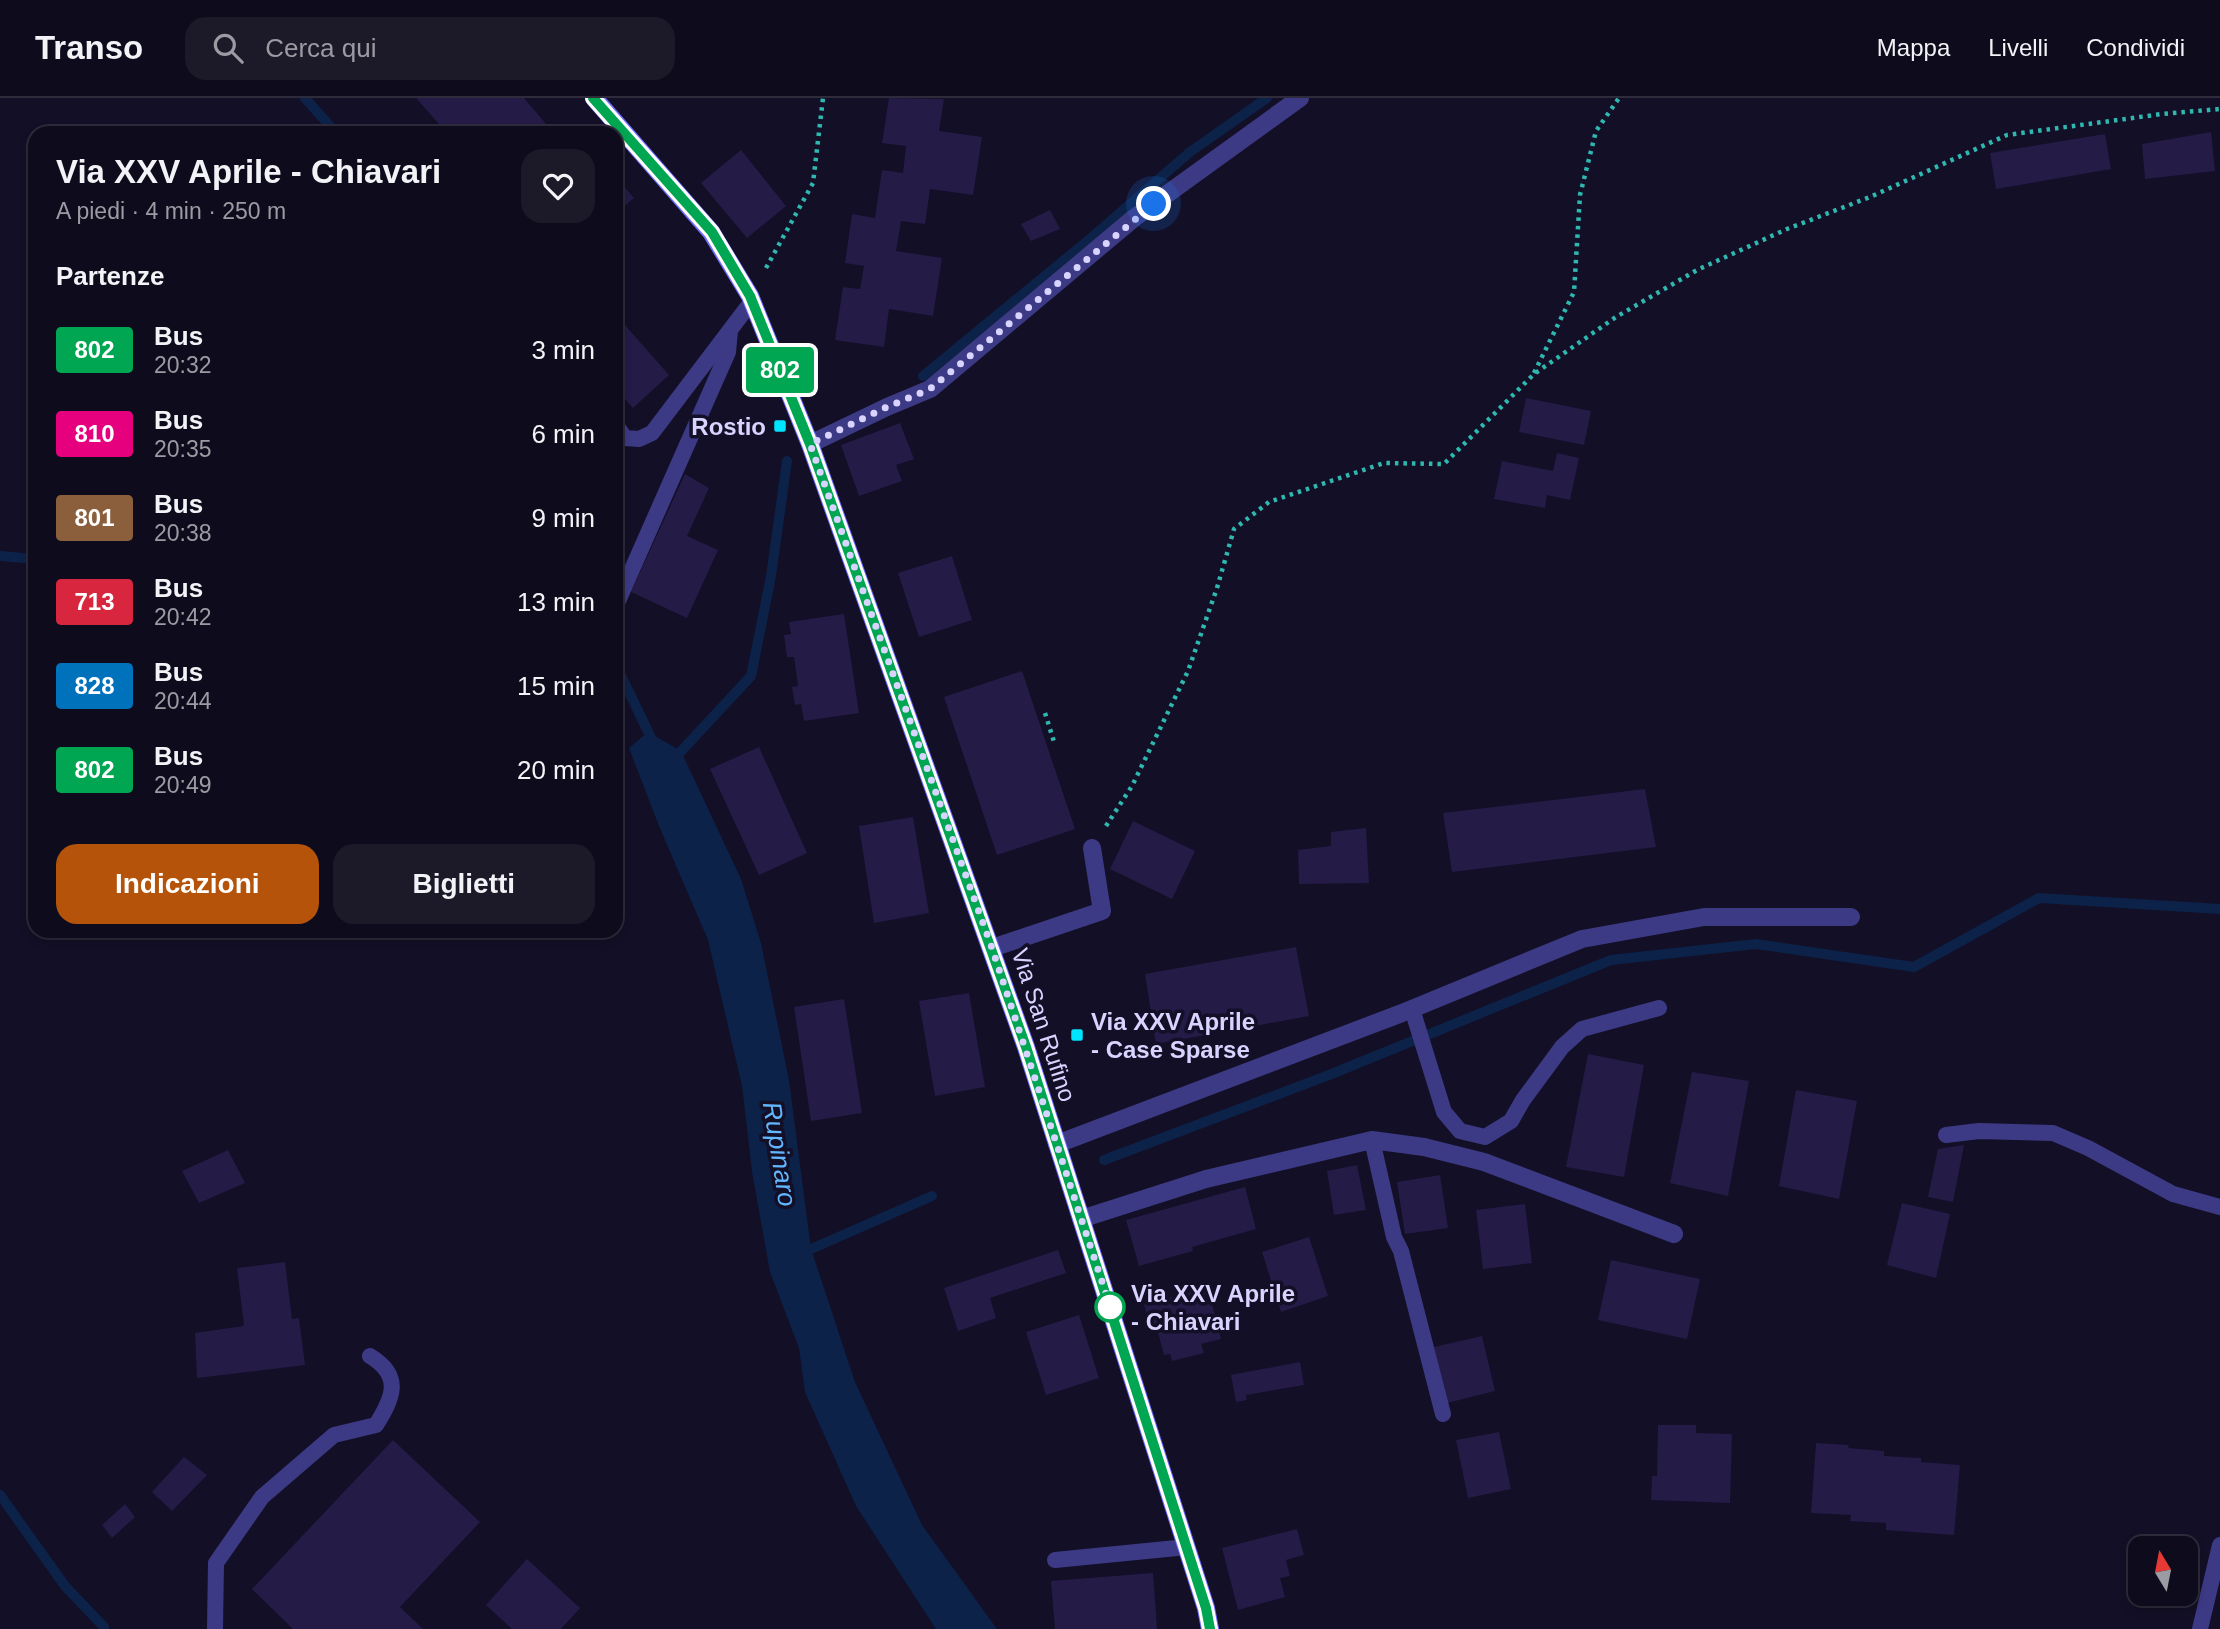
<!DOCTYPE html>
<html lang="it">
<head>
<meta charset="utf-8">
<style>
  :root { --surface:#0e0b1c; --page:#1c1929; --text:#f1f3f6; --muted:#9b9ba3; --line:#2e2b3b; --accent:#b45309 }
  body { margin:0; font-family:Arial,sans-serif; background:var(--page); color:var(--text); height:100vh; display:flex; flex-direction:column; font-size:26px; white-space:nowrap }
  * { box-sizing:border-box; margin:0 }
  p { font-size:23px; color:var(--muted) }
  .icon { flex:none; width:38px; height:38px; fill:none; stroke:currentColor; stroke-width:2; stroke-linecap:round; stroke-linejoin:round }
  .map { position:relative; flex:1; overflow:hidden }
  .details { position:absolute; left:28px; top:28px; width:595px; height:812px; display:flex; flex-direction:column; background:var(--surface); border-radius:21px; box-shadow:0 4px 10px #0003,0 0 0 2px var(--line) }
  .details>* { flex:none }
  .badge { padding:0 14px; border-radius:5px; font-size:24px; line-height:46px }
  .needle { width:46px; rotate:350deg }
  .tools { position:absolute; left:2128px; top:1438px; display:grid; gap:14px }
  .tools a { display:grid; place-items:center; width:70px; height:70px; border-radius:14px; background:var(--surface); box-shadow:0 4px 10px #0003,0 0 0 2px var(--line); font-size:35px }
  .you { position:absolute; width:35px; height:35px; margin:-18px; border:5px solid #fff; border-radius:50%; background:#1a73e8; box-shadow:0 0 0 10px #1a73e833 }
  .map>.badge { position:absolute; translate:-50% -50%; box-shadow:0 0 0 4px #fff }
  h2 { padding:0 28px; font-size:26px; line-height:63px }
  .round { display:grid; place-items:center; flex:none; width:74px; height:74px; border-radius:21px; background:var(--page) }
  .headline { display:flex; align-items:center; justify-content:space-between; height:119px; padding:0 28px }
  h1 { font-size:33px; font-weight:700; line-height:52px }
  .cta { display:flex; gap:14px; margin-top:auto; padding:14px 28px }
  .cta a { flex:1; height:80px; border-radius:21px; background:var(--accent); color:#fff; font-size:28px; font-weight:700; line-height:80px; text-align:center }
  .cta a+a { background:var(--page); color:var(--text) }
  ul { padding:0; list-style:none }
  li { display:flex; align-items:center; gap:21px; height:84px; padding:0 28px }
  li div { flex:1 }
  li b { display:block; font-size:26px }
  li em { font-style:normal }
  li .badge { min-width:77px; font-weight:700; text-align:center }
  header { display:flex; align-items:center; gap:42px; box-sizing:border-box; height:98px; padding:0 35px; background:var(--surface); border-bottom:2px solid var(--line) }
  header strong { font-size:33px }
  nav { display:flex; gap:38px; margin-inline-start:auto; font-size:24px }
  .search { width:490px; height:63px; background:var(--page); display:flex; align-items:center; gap:18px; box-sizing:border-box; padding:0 24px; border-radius:21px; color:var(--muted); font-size:26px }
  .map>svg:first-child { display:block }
  .water { fill:#0c2248 }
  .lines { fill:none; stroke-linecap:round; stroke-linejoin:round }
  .stream { stroke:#0c2248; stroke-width:10 }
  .building { fill:#241b47 }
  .path { stroke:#2fb8b0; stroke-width:4.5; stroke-dasharray:3.5 5; stroke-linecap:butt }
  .lane { stroke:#3d3a85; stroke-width:16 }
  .street { stroke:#3d3a85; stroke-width:18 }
  .secondary { stroke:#6f6bff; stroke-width:18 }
  .line-casing { stroke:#fff; stroke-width:16 }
  .line { stroke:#00a651; stroke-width:10 }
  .walk { stroke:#d9d4ff; stroke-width:7; stroke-dasharray:0 12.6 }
  .poi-dot { fill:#00e5ff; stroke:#130f26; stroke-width:2.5 }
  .stop-dot { fill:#fff; stroke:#00a651; stroke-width:3.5 }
  .labels { text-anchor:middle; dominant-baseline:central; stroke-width:7; stroke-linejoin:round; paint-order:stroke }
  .poi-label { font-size:24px; font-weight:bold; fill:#d9d4ff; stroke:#130f26; text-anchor:end }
  .street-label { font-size:24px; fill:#d9d4ff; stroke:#130f26 }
  .stop-label { font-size:24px; font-weight:bold; fill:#d9d4ff; stroke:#130f26; text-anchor:start }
  .water-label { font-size:26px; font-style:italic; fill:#62b6ff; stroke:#130f26 }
</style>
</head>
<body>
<header>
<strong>Transo</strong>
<div class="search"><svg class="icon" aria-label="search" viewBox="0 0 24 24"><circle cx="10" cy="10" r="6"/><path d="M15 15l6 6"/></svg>Cerca qui</div>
<nav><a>Mappa</a><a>Livelli</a><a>Condividi</a></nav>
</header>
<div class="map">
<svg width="2220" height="1531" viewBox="0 0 2220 1531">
  <rect width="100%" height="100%" fill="#130f26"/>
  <polygon class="water" points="648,634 681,653 741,781 761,845 789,982 811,1151 855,1284 922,1427 997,1531 936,1531 856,1408 805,1294 799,1250 770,1174 752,1074 742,988 708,842 659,728 629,650"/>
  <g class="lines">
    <g class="stream">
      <polyline points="305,0 336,35"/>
      <polyline points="923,278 1091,140 1190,54 1267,0"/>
      <polyline points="0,458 35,461"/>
      <polyline points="616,567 654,646"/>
      <polyline points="673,662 751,578 771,478 787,363"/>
      <polyline points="1104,1062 1329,977 1611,862 1756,846 1914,869 2039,800 2220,811"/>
      <polyline points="801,1159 811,1151 932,1098"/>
      <polyline points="0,1397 65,1488 104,1529"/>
    </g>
  </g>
  <g class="building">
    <polygon points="416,0 524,0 552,33 549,35 447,35"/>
    <polygon points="889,0 944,1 939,33 982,39 973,97 930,91 925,126 901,123 896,153 942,160 933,218 889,211 884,249 835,242 843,189 860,191 864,168 845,165 852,116 875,120 882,72 903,75 906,48 882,45"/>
    <polygon points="2211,34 2215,73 2145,81 2142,46"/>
    <polygon points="2105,36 2111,71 1996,91 1990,55"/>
    <polygon points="741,52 786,108 747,140 701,85"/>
    <polygon points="616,79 634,100 616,115"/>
    <polygon points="1050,112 1060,131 1031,143 1021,126"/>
    <polygon points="616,217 669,277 633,310 616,291"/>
    <polygon points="1526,300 1591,313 1584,347 1519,334"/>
    <polygon points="900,325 914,361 896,367 902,383 859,398 841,347"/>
    <polygon points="1557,355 1579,360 1570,402 1547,397 1545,410 1494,401 1502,363 1553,373"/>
    <polygon points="685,376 709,390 687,438 718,452 687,520 631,494"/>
    <polygon points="952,458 972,522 919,539 898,475"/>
    <polygon points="844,516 859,615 804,623 801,606 795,607 792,589 798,588 794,559 787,559 784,537 791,536 789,524"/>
    <polygon points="1022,573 1075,731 997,757 944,599"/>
    <polygon points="759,649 807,755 759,777 710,671"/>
    <polygon points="1645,691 1656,749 1452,774 1443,715"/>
    <polygon points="913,719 929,815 874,825 859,728"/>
    <polygon points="1133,723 1195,753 1172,801 1110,771"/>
    <polygon points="1366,730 1369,785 1299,786 1298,752 1331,748 1331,734"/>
    <polygon points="1296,849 1309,918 1156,946 1145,876"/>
    <polygon points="969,895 985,989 935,998 919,903"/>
    <polygon points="844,901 862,1015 811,1023 794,909"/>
    <polygon points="1588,956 1644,967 1624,1079 1566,1069"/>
    <polygon points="1692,974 1749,983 1728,1098 1670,1085"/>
    <polygon points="1796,992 1857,1003 1839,1101 1779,1088"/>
    <polygon points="1964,1047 1953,1104 1928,1099 1938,1051"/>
    <polygon points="228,1052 245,1085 199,1105 182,1073"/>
    <polygon points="1357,1067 1366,1112 1334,1117 1327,1073"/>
    <polygon points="1440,1077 1448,1130 1405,1136 1397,1084"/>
    <polygon points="1245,1089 1256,1131 1192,1149 1193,1153 1139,1168 1126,1122"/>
    <polygon points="1902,1105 1950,1116 1936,1180 1887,1167"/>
    <polygon points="1525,1106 1532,1165 1483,1171 1476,1112"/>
    <polygon points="1309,1139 1328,1198 1281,1214 1262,1154"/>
    <polygon points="1058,1152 1066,1175 990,1200 996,1220 958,1233 944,1190"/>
    <polygon points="1611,1162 1700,1181 1687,1241 1598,1222"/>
    <polygon points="285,1164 292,1221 299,1220 305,1267 197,1280 195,1235 244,1228 237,1170"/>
    <polygon points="1208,1190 1221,1241 1201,1246 1204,1255 1172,1263 1170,1256 1164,1257 1157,1231 1151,1233 1144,1206"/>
    <polygon points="1079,1217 1099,1280 1046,1297 1026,1234"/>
    <polygon points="1482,1238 1495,1293 1447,1305 1434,1249"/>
    <polygon points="1300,1264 1304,1287 1246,1297 1247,1302 1236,1304 1231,1277"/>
    <polygon points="1658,1327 1696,1327 1696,1335 1732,1336 1730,1405 1651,1402 1652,1378 1657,1378"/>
    <polygon points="1499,1334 1511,1391 1468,1400 1456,1342"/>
    <polygon points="393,1342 480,1424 400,1509 423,1531 293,1531 252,1491"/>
    <polygon points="1816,1345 1849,1347 1848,1350 1884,1353 1884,1358 1921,1360 1921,1364 1960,1367 1954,1437 1886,1432 1886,1425 1850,1423 1851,1417 1811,1415"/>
    <polygon points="184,1359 207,1377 172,1413 152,1394"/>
    <polygon points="125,1406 135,1419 112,1440 102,1427"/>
    <polygon points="1297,1431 1304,1457 1286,1462 1290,1478 1280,1480 1285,1499 1238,1512 1222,1450"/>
    <polygon points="527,1461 580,1510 561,1531 512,1531 486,1507"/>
    <polygon points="1153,1475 1157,1531 1055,1531 1051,1483"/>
  </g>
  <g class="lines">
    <g class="path">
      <polyline points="766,170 813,85 823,0"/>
      <polyline points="1534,275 1574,194 1580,97 1596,33 1619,0"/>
      <polyline points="1045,615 1055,647"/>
      <polyline points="1106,728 1132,688 1188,573 1217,490 1234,431 1269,404 1384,365 1444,366 1534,276 1616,219 1697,172 1787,131 1870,99 2007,37 2162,16 2220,11"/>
    </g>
    <g class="lane">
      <polyline points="616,327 625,340 639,341 652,335 752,203"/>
      <polyline points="618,503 728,254 730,233"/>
      <polyline points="1412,911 1444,1014 1460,1033 1485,1039 1511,1023 1523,1002 1562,949 1582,931 1659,910"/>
      <polyline points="1946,1037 1979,1033 2053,1035 2088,1050 2173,1096 2220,1109"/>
      <polyline points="1372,1042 1394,1139 1401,1153 1443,1316"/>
      <polyline points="1055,1462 1187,1449"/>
      <path d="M215,1531l1,-66 46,-66 72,-62 42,-10c17,-27 27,-49 -6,-69"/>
      <polyline points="2200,1531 2220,1447"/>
    </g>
    <g class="street">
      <polyline points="810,346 887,309 930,291 1134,120 1300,0"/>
      <polyline points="992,850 1102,813 1092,750"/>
      <polyline points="1057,1046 1402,915 1582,841 1704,819 1851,819"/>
      <polyline points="1081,1121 1206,1081 1372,1042 1424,1049 1484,1064 1674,1136"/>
    </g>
    <polyline class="secondary" points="594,0 711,134 750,198 810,346 1026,949 1206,1510 1210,1531"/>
  </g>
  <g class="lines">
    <g class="line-casing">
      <polyline id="line" points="593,0 712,134 750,198 810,346 1026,949 1206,1510 1210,1531"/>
    </g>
    <use href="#line" class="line"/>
    <polyline class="walk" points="1110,1209 1114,1220 992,850 810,346 887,309 930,291 1154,106"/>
  </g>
  <g class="poi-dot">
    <rect x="773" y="321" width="14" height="14" rx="3.5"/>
    <rect x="1070" y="930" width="14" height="14" rx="3.5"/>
  </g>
  <circle class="stop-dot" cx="1110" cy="1209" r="14"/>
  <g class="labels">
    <g class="poi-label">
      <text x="766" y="328">Rostio</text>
      <text x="1091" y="923" text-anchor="start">Via XXV Aprile<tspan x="1091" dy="28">- Case Sparse</tspan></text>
    </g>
    <g class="street-label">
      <text transform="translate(1044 927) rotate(72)">Via San Rufino</text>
    </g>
    <g class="stop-label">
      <text x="1131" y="1195">Via XXV Aprile<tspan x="1131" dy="28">- Chiavari</tspan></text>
    </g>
    <g class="water-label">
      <text transform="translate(780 1056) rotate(81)">Rupinaro</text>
    </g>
  </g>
</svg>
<div class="tools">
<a><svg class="needle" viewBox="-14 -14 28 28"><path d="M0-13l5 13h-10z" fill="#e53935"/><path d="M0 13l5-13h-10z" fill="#9b9ba3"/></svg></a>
</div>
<div class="you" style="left:1154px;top:106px"></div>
<b class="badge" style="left:780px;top:272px;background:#00a651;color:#fff">802</b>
<section class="details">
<div class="headline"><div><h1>Via XXV Aprile - Chiavari</h1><p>A piedi · 4 min · 250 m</p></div><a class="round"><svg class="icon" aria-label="heart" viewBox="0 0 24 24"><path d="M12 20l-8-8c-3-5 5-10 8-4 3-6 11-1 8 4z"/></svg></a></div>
<h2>Partenze</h2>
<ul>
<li><span class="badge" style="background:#00a651;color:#fff">802</span><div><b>Bus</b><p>20:32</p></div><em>3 min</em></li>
<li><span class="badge" style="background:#e6007e;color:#fff">810</span><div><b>Bus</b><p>20:35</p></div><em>6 min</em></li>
<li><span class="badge" style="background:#8b5e3c;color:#fff">801</span><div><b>Bus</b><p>20:38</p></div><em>9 min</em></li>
<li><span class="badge" style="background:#d7263d;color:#fff">713</span><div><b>Bus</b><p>20:42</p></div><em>13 min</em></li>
<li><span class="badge" style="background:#0072bc;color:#fff">828</span><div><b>Bus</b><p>20:44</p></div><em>15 min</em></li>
<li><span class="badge" style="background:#00a651;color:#fff">802</span><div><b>Bus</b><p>20:49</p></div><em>20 min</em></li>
</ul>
<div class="cta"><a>Indicazioni</a><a>Biglietti</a></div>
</section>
</div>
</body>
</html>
